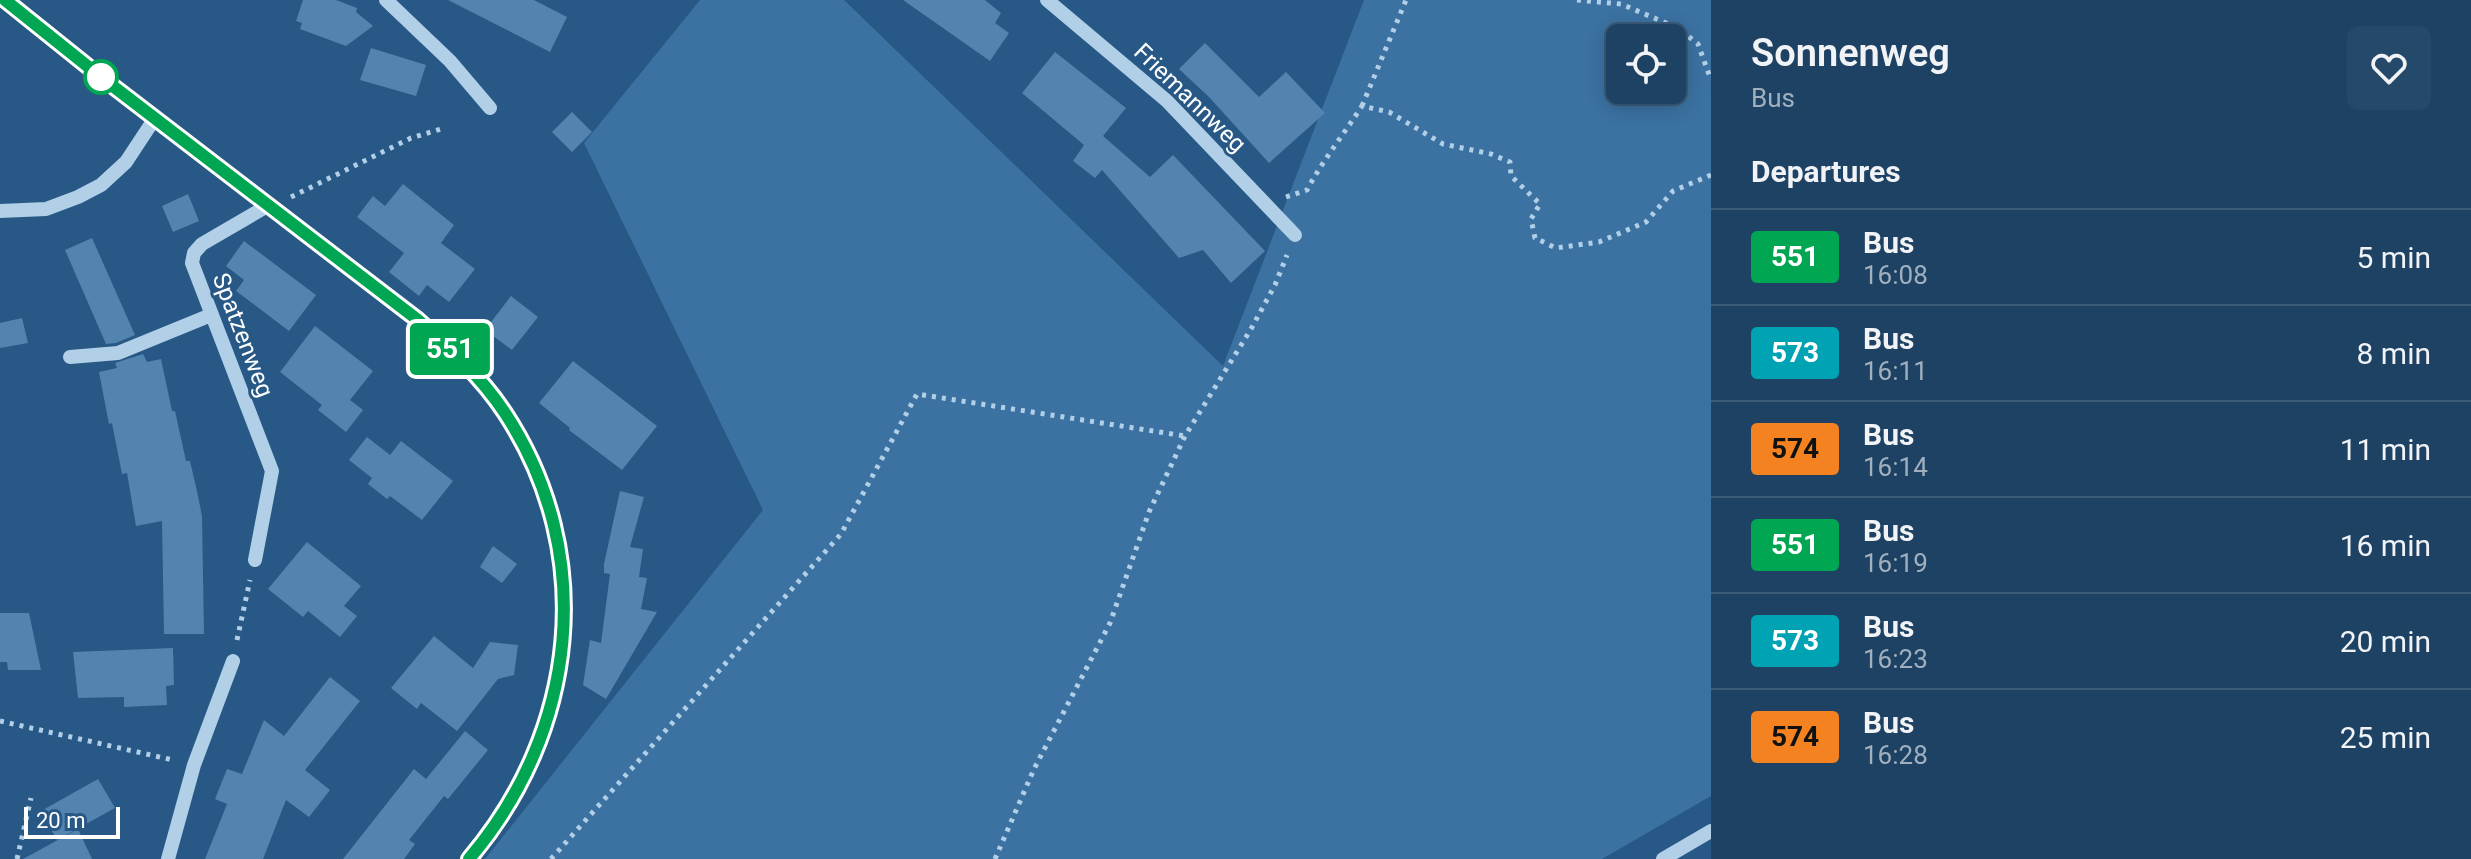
<!DOCTYPE html>
<html lang="en">
<head>
<meta charset="utf-8">
<style>
  :root { --surface:#1d4264; --page:#25496a; --text:#f1f3f6; --muted:#a0b0bf; --line:#3b5b78 }
  body { margin:0; font-family:Roboto,sans-serif; background:var(--page); color:var(--text); height:100vh; display:flex; flex-direction:column; font-size:30px; white-space:nowrap }
  * { box-sizing:border-box; margin:0 }
  p { font-size:26px; color:var(--muted) }
  .icon { flex:none; width:44px; height:44px; fill:none; stroke:currentColor; stroke-width:2; stroke-linecap:round; stroke-linejoin:round }
  .map { position:relative; flex:1; overflow:hidden }
  .panel { display:flex; flex-direction:column; background:var(--surface); width:760px }
  .panel>* { flex:none }
  .badge { padding:0 16px; border-radius:6px; font-size:28px; line-height:52px }
  .controls { position:absolute; left:1606px; top:24px; display:grid; gap:16px }
  .controls a { display:grid; place-items:center; width:80px; height:80px; border-radius:12px; background:var(--surface); box-shadow:0 4px 20px #0003,0 0 0 2px var(--line); font-size:40px }
  .scale { position:absolute; left:24px; bottom:20px; width:96px; box-sizing:border-box; padding-left:8px; border:4px solid #fff; border-top:0; font-size:22px; line-height:28px; white-space:nowrap; color:#fff; -webkit-text-stroke:6px #275886; paint-order:stroke }
  .map>.badge { position:absolute; translate:-50% -50%; box-shadow:0 0 0 4px #fff }
  h2 { padding:0 40px; font-size:30px; line-height:72px }
  .round { display:grid; place-items:center; flex:none; width:84px; height:84px; border-radius:12px; background:var(--page) }
  .overview { display:flex; align-items:center; justify-content:space-between; height:136px; padding:0 40px }
  h1 { font-size:38px; font-weight:600; line-height:60px }
  ul { padding:0; list-style:none }
  li { display:flex; align-items:center; gap:24px; height:96px; padding:0 40px; border-top:2px solid var(--line) }
  li div { flex:1 }
  li b { display:block; font-size:30px }
  li em { font-style:normal }
  li .badge { min-width:88px; font-weight:700; text-align:center }
  main { display:flex; flex:1; min-height:0 }
  .map>svg:first-child { display:block }
  .green { fill:#3b72a2; fill-rule:evenodd }
  .building { fill:#5384af }
  .lines { fill:none; stroke-linecap:round; stroke-linejoin:round }
  .path { stroke:#b2cfe8; stroke-width:5; stroke-dasharray:4 6; stroke-linecap:butt }
  .minor { stroke:#b2cfe8; stroke-width:14 }
  .line-casing { stroke:#fff; stroke-width:18 }
  .line { stroke:#00a651; stroke-width:12 }
  .stop-dot { fill:#fff; stroke:#00a651; stroke-width:4 }
  .labels { text-anchor:middle; dominant-baseline:central; stroke-width:6; stroke-linejoin:round; paint-order:stroke }
  .street-label { font-size:24px; fill:#fff; stroke:#275886 }
</style>
</head>
<body>
<main>
<div class="map">
<svg width="1711" height="859" viewBox="0 0 1711 859">
  <rect width="100%" height="100%" fill="#275886"/>
  <path class="green" d="M700,0h144l379,366 141,-366h347v796l-109,63h-1117l278,-349 -179,-367zM1620,38h52v52h-52z"/>
  <g class="building">
    <polygon points="303,0 336,0 357,8 356,12 373,26 346,46 300,29 302,23 296,21"/>
    <polygon points="448,0 534,0 567,17 550,52"/>
    <polygon points="903,0 985,0 1001,13 995,23 1009,33 990,61"/>
    <polygon points="1205,43 1259,97 1286,72 1325,113 1269,163 1209,97 1179,69"/>
    <polygon points="371,48 426,65 416,96 360,80"/>
    <polygon points="1055,52 1126,108 1103,136 1150,177 1173,155 1265,251 1231,283 1203,250 1179,258 1102,170 1095,178 1073,161 1084,145 1022,93"/>
    <polygon points="572,112 592,132 572,152 552,132"/>
    <polygon points="403,184 454,225 441,243 475,269 449,302 427,285 419,296 389,272 404,253 357,217 373,196 385,206"/>
    <polygon points="188,194 199,221 173,232 162,206"/>
    <polygon points="92,238 135,335 116,343 106,344 65,250"/>
    <polygon points="244,241 316,295 289,331 236,291 244,280 226,266"/>
    <polygon points="511,296 538,317 512,350 485,330"/>
    <polygon points="22,318 28,343 0,348 0,323"/>
    <polygon points="315,326 373,371 350,400 363,410 346,432 318,410 322,405 280,372"/>
    <polygon points="143,354 147,362 161,359 172,411 175,411 186,461 190,461 198,496 202,516 204,634 164,634 162,521 136,526 127,473 122,474 112,423 109,424 99,372 117,368 115,363"/>
    <polygon points="573,361 657,426 622,470 569,430 570,428 539,403"/>
    <polygon points="367,437 390,455 401,441 453,481 422,520 390,496 387,499 368,484 372,478 349,460"/>
    <polygon points="620,491 644,497 630,547 643,549 639,577 647,578 641,609 657,612 606,699 583,685 590,640 601,643 610,574 604,573 604,564"/>
    <polygon points="307,542 361,586 344,606 357,616 340,637 308,611 303,617 268,589"/>
    <polygon points="493,546 517,564 502,583 480,567"/>
    <polygon points="0,613 29,613 41,670 8,670 7,662 0,662"/>
    <polygon points="434,636 473,668 490,642 518,645 514,675 498,679 457,731 421,703 417,709 391,688"/>
    <polygon points="173,648 174,685 166,686 167,705 124,707 124,697 78,698 73,652"/>
    <polygon points="330,677 360,701 305,770 330,790 309,817 286,800 263,859 205,859 227,804 215,799 227,769 242,774 264,720 284,736"/>
    <polygon points="465,731 488,750 448,799 444,796 409,840 415,844 404,859 343,859 414,769 426,779"/>
    <polygon points="98,779 115,808 57,840 41,811"/>
    <polygon points="78,829 92,859 23,859"/>
  </g>
  <g class="lines">
    <g class="path">
      <polyline points="1577,0 1621,4 1678,28 1698,44 1711,80"/>
      <polyline points="1362,106 1406,0"/>
      <polyline points="291,197 411,138 441,129"/>
      <path d="M1286,197l21,-7c16,-30 37,-56 55,-84l27,6 54,32 48,10 19,8 1,14 29,28 -9,15 4,19 21,10 43,-6 47,-20 27,-31 38,-16"/>
      <polyline points="237,640 250,580"/>
      <polyline points="0,721 173,760"/>
      <polyline points="17,859 31,798"/>
      <polyline points="551,859 841,534 917,394 1185,436"/>
      <polyline points="995,859 1034,769 1110,623 1149,512 1185,436 1251,329 1275,285 1287,255"/>
    </g>
    <g class="minor">
      <path d="M5,0l96,77 317,243c32,28 64,58 87,93 93,142 72,319 -36,446"/>
      <polyline points="386,0 450,61 490,108"/>
      <polyline points="1047,0 1167,101 1295,235"/>
      <polyline points="0,211 46,209 78,197 101,185 126,162 155,118"/>
      <polyline points="70,357 118,353 211,315"/>
      <polyline points="255,560 272,471 192,263 194,253 202,244 269,205"/>
      <polyline points="168,859 194,765 233,661"/>
      <polyline points="1663,859 1711,831"/>
    </g>
  </g>
  <g class="lines">
    <g class="line-casing">
      <path id="line" d="M5,0l96,77 317,243c32,28 64,58 87,93 93,142 72,319 -36,446"/>
    </g>
    <use href="#line" class="line"/>
  </g>
  <circle class="stop-dot" cx="101" cy="77" r="16"/>
  <g class="labels">
    <g class="street-label">
      <text transform="translate(1190 98) rotate(44)">Friemannweg</text>
      <text transform="translate(243 335) rotate(69)">Spatzenweg</text>
    </g>
  </g>
</svg>
<div class="controls">
<a><svg class="icon" aria-label="locate" viewBox="0 0 24 24"><circle cx="12" cy="12" r="6"/><path d="M12 2v4M12 18v4M2 12h4M18 12h4"/></svg></a>
</div>
<div class="scale">20 m</div>
<b class="badge" style="left:450px;top:349px;background:#00a651;color:#fff">551</b>
</div>
<section class="panel">
<div class="overview"><div><h1>Sonnenweg</h1><p>Bus</p></div><a class="round"><svg class="icon" aria-label="heart" viewBox="0 0 24 24"><path d="M12 20l-8-8c-3-5 5-10 8-4 3-6 11-1 8 4z"/></svg></a></div>
<h2>Departures</h2>
<ul>
<li><span class="badge" style="background:#00a651;color:#fff">551</span><div><b>Bus</b><p>16:08</p></div><em>5 min</em></li>
<li><span class="badge" style="background:#00a3b4;color:#fff">573</span><div><b>Bus</b><p>16:11</p></div><em>8 min</em></li>
<li><span class="badge" style="background:#f58220;color:#111">574</span><div><b>Bus</b><p>16:14</p></div><em>11 min</em></li>
<li><span class="badge" style="background:#00a651;color:#fff">551</span><div><b>Bus</b><p>16:19</p></div><em>16 min</em></li>
<li><span class="badge" style="background:#00a3b4;color:#fff">573</span><div><b>Bus</b><p>16:23</p></div><em>20 min</em></li>
<li><span class="badge" style="background:#f58220;color:#111">574</span><div><b>Bus</b><p>16:28</p></div><em>25 min</em></li>
</ul>
</section>
</main>
</body>
</html>
